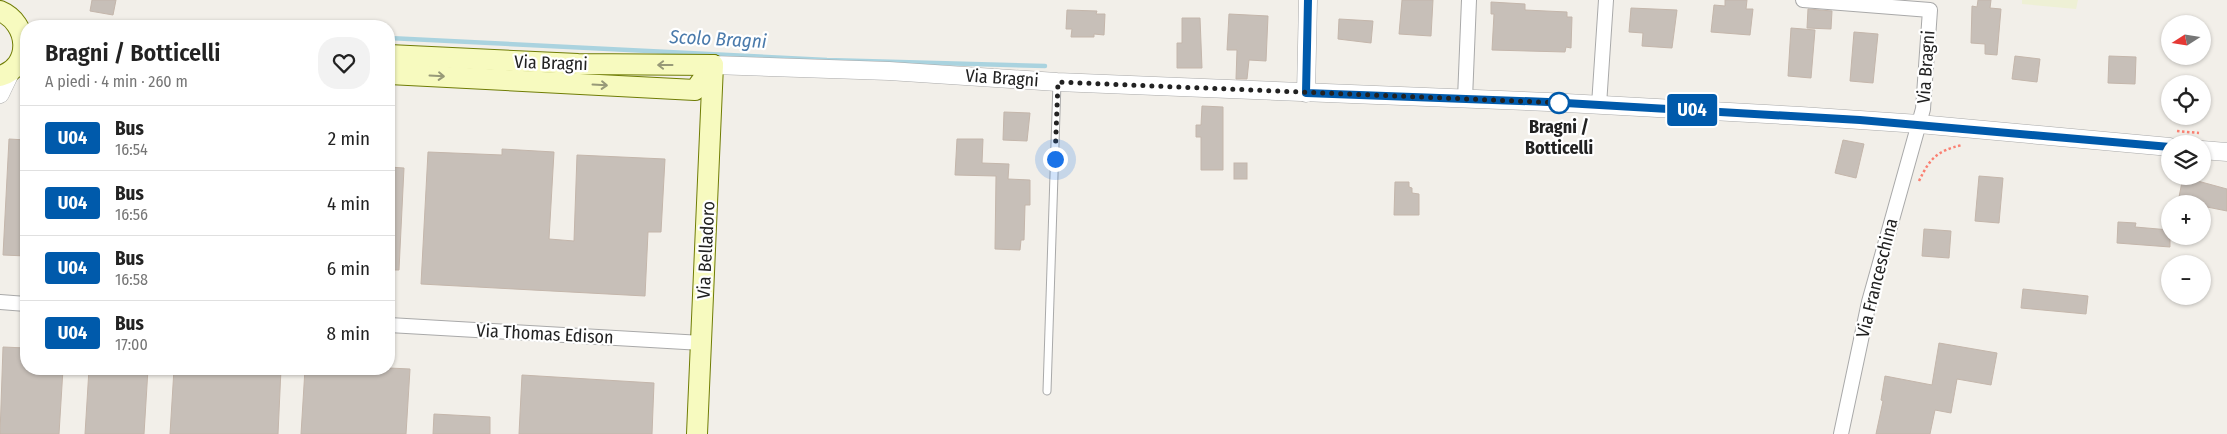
<!DOCTYPE html>
<html lang="it">
<head>
<meta charset="utf-8">
<style>
  :root { --surface:#fff; --page:#f2f2f2; --text:#222; --muted:#767676; --line:#e0e0e0 }
  body { margin:0; font-family:"Fira Sans Condensed",sans-serif; background:var(--page); color:var(--text); height:100vh; display:flex; flex-direction:column; font-size:19px; white-space:nowrap }
  * { box-sizing:border-box; margin:0 }
  p { font-size:16px; color:var(--muted) }
  .icon { flex:none; width:28px; height:28px; fill:none; stroke:currentColor; stroke-width:2; stroke-linecap:round; stroke-linejoin:round }
  .map { position:relative; flex:1; overflow:hidden }
  .drawer { position:absolute; left:20px; top:20px; width:375px; height:355px; display:flex; flex-direction:column; background:var(--surface); border-radius:20px; box-shadow:0 1px 4px #0004 }
  .drawer>* { flex:none }
  .badge { padding:0 10px; border-radius:4px; font-size:18px; line-height:32px }
  .needle { width:32px; rotate:258deg }
  .controls { position:absolute; left:2161px; top:15px; display:grid; gap:10px }
  .controls a { display:grid; place-items:center; width:50px; height:50px; border-radius:50%; background:var(--surface); box-shadow:0 1px 4px #0004; font-size:25px }
  .you { position:absolute; width:25px; height:25px; margin:-12px; border:4px solid #fff; border-radius:50%; background:#1a73e8; box-shadow:0 0 0 8px #1a73e833 }
  .map>.badge { position:absolute; translate:-50% -50%; box-shadow:0 0 0 2px #fff }
  .round { display:grid; place-items:center; flex:none; width:52px; height:52px; border-radius:20px; background:var(--page) }
  .headline { display:flex; align-items:center; justify-content:space-between; height:85px; padding:0 25px }
  h1 { font-size:24px; font-weight:600; line-height:38px }
  ul { padding:0; list-style:none }
  li { display:flex; align-items:center; gap:15px; height:65px; padding:0 25px; border-top:1px solid var(--line) }
  li div { flex:1 }
  li b { display:block; font-size:19px }
  li em { font-style:normal }
  li .badge { min-width:55px; font-weight:700; text-align:center }
  .map>svg:first-child { display:block }
  .farmland { fill:#eef0d5 }
  .lines { fill:none; stroke-linecap:round; stroke-linejoin:round }
  .stream { stroke:#aad3df; stroke-width:4.5 }
  .building { fill:#c7bfb8; stroke:#c4b6ab }
  .service-casing { stroke:#a9a9a9; stroke-width:9 }
  .minor-casing { stroke:#a9a9a9; stroke-width:16 }
  .tertiary-casing { stroke:#a9a9a9; stroke-width:19 }
  .secondary-casing { stroke:#707d05; stroke-width:22 }
  .path { stroke:#fa8072; stroke-width:2.5; stroke-dasharray:2.5 2.5; stroke-linecap:butt }
  .service { stroke:#fff; stroke-width:7 }
  .minor { stroke:#fff; stroke-width:14 }
  .tertiary { stroke:#fff; stroke-width:18 }
  .secondary { stroke:#f7fabf; stroke-width:20 }
  .oneway { stroke:#979978 }
  .line-casing { stroke:#fff; stroke-width:11 }
  .line { stroke:#005aab; stroke-width:8 }
  .walk { stroke:#222; stroke-width:5; stroke-dasharray:0 9 }
  .stop-dot { fill:#fff; stroke:#005aab; stroke-width:2.5 }
  .labels { text-anchor:middle; dominant-baseline:central; stroke-width:4.5; stroke-linejoin:round; paint-order:stroke }
  .street-label { font-size:18px; fill:#222; stroke:#fff }
  .stop-label { font-size:18px; font-weight:bold; fill:#222; stroke:#fff }
  .water-label { font-size:19px; font-style:italic; fill:#4a7aab; stroke:#fff }
</style>
</head>
<body>
<div class="map">
<svg width="2227" height="434" viewBox="0 0 2227 434">
  <rect width="100%" height="100%" fill="#f2efe9"/>
  <polygon class="farmland" points="2022,0 2078,0 2076,9 2022,4"/>
  <g class="lines">
    <polyline class="stream" points="389,38 827,60 1045,66"/>
  </g>
  <g class="building">
    <polygon points="92,0 116,0 113,15 90,11"/>
    <polygon points="1402,0 1433,0 1431,36 1399,34"/>
    <polygon points="1725,0 1747,0 1746,9 1753,9 1750,35 1711,32 1714,5 1725,6"/>
    <polygon points="1978,0 1991,0 1990,8 2001,9 1997,55 1985,54 1985,44 1971,43 1972,6 1977,7"/>
    <polygon points="1491,2 1525,4 1525,10 1567,12 1567,17 1572,17 1571,48 1566,47 1565,52 1492,50 1494,14 1491,14"/>
    <polygon points="1631,8 1677,10 1672,48 1642,46 1643,33 1629,32"/>
    <polygon points="1808,9 1832,11 1831,29 1807,28"/>
    <polygon points="1067,10 1097,11 1096,14 1105,14 1104,35 1094,34 1094,37 1071,37 1072,29 1066,29"/>
    <polygon points="1229,14 1268,16 1266,61 1249,60 1247,79 1236,79 1237,50 1227,50"/>
    <polygon points="1182,18 1200,18 1202,68 1177,68 1177,43 1182,43"/>
    <polygon points="1339,19 1373,21 1371,43 1338,39"/>
    <polygon points="1791,28 1815,30 1811,78 1788,76"/>
    <polygon points="1854,32 1878,34 1873,83 1850,81"/>
    <polygon points="2015,56 2040,59 2037,82 2012,79"/>
    <polygon points="2109,56 2136,57 2135,84 2108,83"/>
    <polygon points="1202,106 1223,107 1223,170 1201,170 1201,137 1196,137 1196,125 1201,125"/>
    <polygon points="1004,112 1030,113 1027,141 1003,140"/>
    <polygon points="9,139 26,140 26,256 3,255"/>
    <polygon points="957,139 983,139 982,163 1009,164 1008,179 1030,180 1030,205 1025,205 1024,240 1021,240 1020,250 995,249 996,176 955,175"/>
    <polygon points="1843,140 1864,144 1856,178 1835,173"/>
    <polygon points="502,149 554,152 549,239 574,241 577,155 665,159 661,232 648,232 645,296 421,284 428,152 502,155"/>
    <rect x="1234" y="163" width="13" height="16"/>
    <polygon points="389,167 404,168 399,270 389,270"/>
    <polygon points="1979,176 2003,178 1999,223 1975,221"/>
    <polygon points="2183,177 2227,189 2227,211 2202,206 2202,204 2178,202"/>
    <polygon points="1395,182 1409,182 1409,187 1412,188 1412,193 1419,194 1419,215 1394,215"/>
    <polygon points="2118,222 2136,223 2135,227 2170,230 2170,247 2117,243"/>
    <polygon points="1924,229 1951,231 1949,258 1922,256"/>
    <polygon points="2023,289 2088,296 2086,314 2021,308"/>
    <polygon points="1939,343 1997,353 1991,385 1957,379 1951,413 1935,410 1930,434 1876,434 1883,401 1881,400 1885,376 1932,385"/>
    <polygon points="3,347 26,348 26,369 63,369 59,434 0,434"/>
    <polygon points="389,368 410,369 406,434 301,434 305,369"/>
    <polygon points="89,369 148,369 144,434 85,434"/>
    <polygon points="174,369 281,369 278,434 170,434"/>
    <polygon points="522,375 654,383 652,434 519,434"/>
    <polygon points="434,414 490,417 490,434 433,434"/>
  </g>
  <g class="lines">
    <g class="service-casing">
      <polyline id="service" points="1047,391 1057,82"/>
    </g>
    <g class="minor-casing">
      <g id="minor">
        <polyline points="1803,0 1930,10 1923,109 1869,302 1841,434"/>
        <polyline points="1465,99 1469,0"/>
        <polyline points="1599,105 1606,0"/>
        <polyline points="0,302 26,304"/>
        <polyline points="389,325 702,343"/>
      </g>
    </g>
    <g class="tertiary-casing">
      <g id="tertiary">
        <polyline points="713,65 889,71 1057,82 1548,102 1801,116 1919,124 2170,147"/>
        <polyline points="1306,93 1308,0"/>
        <polyline points="0,94 11,71"/>
        <polyline points="2202,150 2227,152"/>
      </g>
    </g>
    <g class="secondary-casing">
      <g id="secondary">
        <path d="M0,11c29,12 33,55 0,65"/>
        <polyline points="389,55 578,64 713,65"/>
        <polyline points="389,74 695,90 713,65"/>
        <polyline points="697,434 713,65"/>
      </g>
    </g>
    <g class="path">
      <polyline points="2177,131 2199,133"/>
      <path d="M1919,181c11,-23 18,-30 43,-36"/>
    </g>
    <use href="#service" class="service"/>
    <use href="#minor" class="minor"/>
    <use href="#tertiary" class="tertiary"/>
    <use href="#secondary" class="secondary"/>
  </g>
  <defs><path id="oneway-shaft" d="M-6 0H5M1.5-3L5.5 0L1.5 3" fill="none" stroke-width="1.6" stroke-linecap="round" stroke-linejoin="round" transform="scale(1.25)"/></defs>
  <g class="oneway">
    <use href="#oneway-shaft" transform="translate(665 65) rotate(-180)"/>
    <use href="#oneway-shaft" transform="translate(437 76) rotate(3)"/>
    <use href="#oneway-shaft" transform="translate(600 85) rotate(3)"/>
  </g>
  <g class="lines">
    <g class="line-casing">
      <polyline id="line" points="1308,0 1306,93 1548,102 1860,120 2170,147"/>
    </g>
    <use href="#line" class="line"/>
    <polyline class="walk" points="1055,159 1058,82 1565,103 1559,103"/>
  </g>
  <circle class="stop-dot" cx="1559" cy="103" r="10"/>
  <g class="labels">
    <g class="street-label">
      <text transform="translate(551 63) rotate(2)">Via Bragni</text>
      <text transform="translate(1926 67) rotate(-86)">Via Bragni</text>
      <text transform="translate(1002 78) rotate(4)">Via Bragni</text>
      <text transform="translate(706 250) rotate(-87)">Via Belladoro</text>
      <text transform="translate(1877 278) rotate(-76)">Via Franceschina</text>
      <text transform="translate(545 334) rotate(3)">Via Thomas Edison</text>
    </g>
    <g class="stop-label">
      <text x="1559" y="127">Bragni /<tspan x="1559" dy="21">Botticelli</tspan></text>
    </g>
    <g class="water-label">
      <text transform="translate(718 39) rotate(3)">Scolo Bragni</text>
    </g>
  </g>
</svg>
<div class="controls">
<a><svg class="needle" viewBox="-14 -14 28 28"><path d="M0-13l5 13h-10z" fill="#e53935"/><path d="M0 13l5-13h-10z" fill="#767676"/></svg></a>
<a><svg class="icon" aria-label="locate" viewBox="0 0 24 24"><circle cx="12" cy="12" r="6"/><path d="M12 2v4M12 18v4M2 12h4M18 12h4"/></svg></a>
<a><svg class="icon" aria-label="layers" viewBox="0 0 24 24"><path d="M12 4l9 5-9 5-9-5zM3 14l9 5 9-5"/></svg></a>
<a>+</a>
<a>−</a>
</div>
<div class="you" style="left:1055px;top:159px"></div>
<b class="badge" style="left:1692px;top:110px;background:#005aab;color:#fff">U04</b>
<section class="drawer">
<div class="headline"><div><h1>Bragni / Botticelli</h1><p>A piedi · 4 min · 260 m</p></div><a class="round"><svg class="icon" aria-label="heart" viewBox="0 0 24 24"><path d="M12 20l-8-8c-3-5 5-10 8-4 3-6 11-1 8 4z"/></svg></a></div>
<ul>
<li><span class="badge" style="background:#005aab;color:#fff">U04</span><div><b>Bus</b><p>16:54</p></div><em>2 min</em></li>
<li><span class="badge" style="background:#005aab;color:#fff">U04</span><div><b>Bus</b><p>16:56</p></div><em>4 min</em></li>
<li><span class="badge" style="background:#005aab;color:#fff">U04</span><div><b>Bus</b><p>16:58</p></div><em>6 min</em></li>
<li><span class="badge" style="background:#005aab;color:#fff">U04</span><div><b>Bus</b><p>17:00</p></div><em>8 min</em></li>
</ul>
</section>
</div>
</body>
</html>
